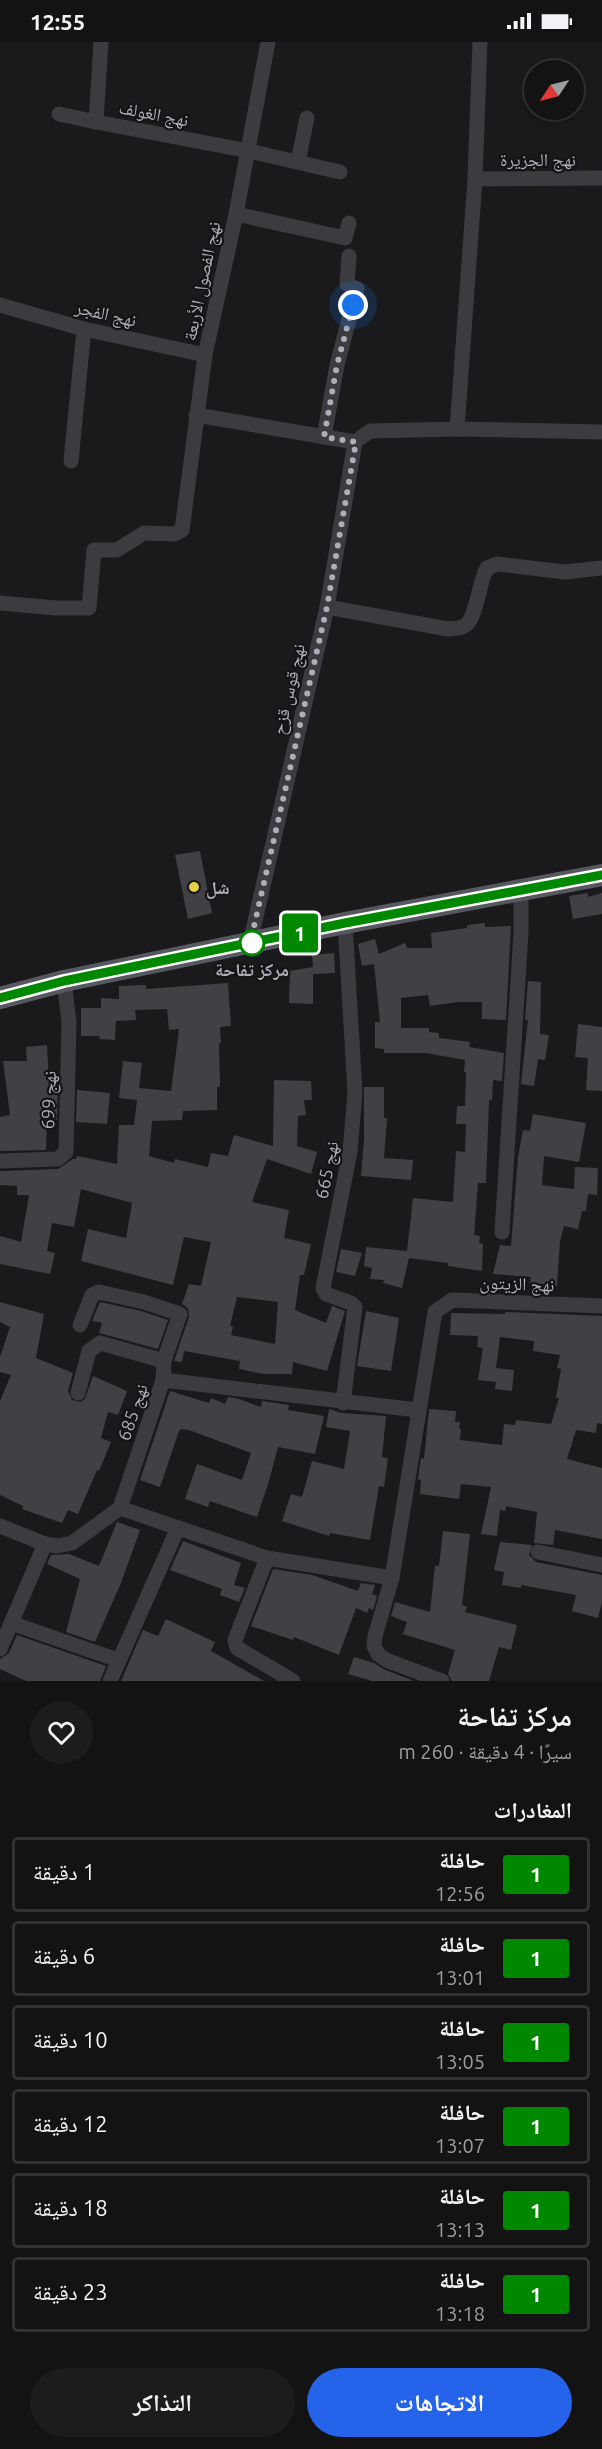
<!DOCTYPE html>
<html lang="ar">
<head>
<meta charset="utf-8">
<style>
  :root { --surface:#141314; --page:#1d1c1d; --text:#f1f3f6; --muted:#9d9ea0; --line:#333234; --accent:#2563eb }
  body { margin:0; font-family:Ubuntu,"Noto Naskh Arabic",sans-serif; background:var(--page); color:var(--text); direction:rtl; height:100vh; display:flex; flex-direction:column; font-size:22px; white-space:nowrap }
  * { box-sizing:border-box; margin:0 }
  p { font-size:20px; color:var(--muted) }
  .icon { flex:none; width:33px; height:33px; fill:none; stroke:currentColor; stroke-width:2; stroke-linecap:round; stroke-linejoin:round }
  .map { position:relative; height:1639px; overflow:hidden; direction:ltr }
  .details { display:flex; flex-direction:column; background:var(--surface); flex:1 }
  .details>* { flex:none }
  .badge { padding:0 12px; border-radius:4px; font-size:21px; line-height:39px }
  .needle { width:39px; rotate:235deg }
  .tools { position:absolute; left:524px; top:18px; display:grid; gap:12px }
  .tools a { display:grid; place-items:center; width:60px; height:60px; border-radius:50%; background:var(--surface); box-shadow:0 3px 9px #0003,0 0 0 2px var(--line); font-size:30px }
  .you { position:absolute; width:30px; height:30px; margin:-15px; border:4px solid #fff; border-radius:50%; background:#1a73e8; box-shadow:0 0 0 9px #1a73e833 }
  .map>.badge { position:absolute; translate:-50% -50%; box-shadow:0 0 0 3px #fff }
  h2 { padding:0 30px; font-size:22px; line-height:54px }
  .round { display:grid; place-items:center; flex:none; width:63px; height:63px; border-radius:32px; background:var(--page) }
  .headline { display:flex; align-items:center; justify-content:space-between; height:102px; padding:0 30px }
  h1 { font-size:28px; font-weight:700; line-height:45px }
  .button { display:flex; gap:12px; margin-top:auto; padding:12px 30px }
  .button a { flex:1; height:69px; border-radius:36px; background:var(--accent); color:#fff; font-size:24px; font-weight:700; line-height:69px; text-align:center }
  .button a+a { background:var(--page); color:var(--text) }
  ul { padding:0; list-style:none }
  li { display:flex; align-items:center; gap:18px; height:75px; margin:0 12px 9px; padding:0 18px; border:3px solid var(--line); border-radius:6px }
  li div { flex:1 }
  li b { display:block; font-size:22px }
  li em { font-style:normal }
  li .badge { min-width:66px; font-weight:700; text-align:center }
  .status { display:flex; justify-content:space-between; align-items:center; height:42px; padding:0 30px; background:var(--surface); direction:ltr }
  .status svg { height:16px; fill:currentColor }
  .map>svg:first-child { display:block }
  .building { fill:#414145; fill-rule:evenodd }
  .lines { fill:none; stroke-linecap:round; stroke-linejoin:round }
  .street { stroke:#3b3b40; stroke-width:15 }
  .primary { stroke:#57575f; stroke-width:22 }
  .line-casing { stroke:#fff; stroke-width:14 }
  .line { stroke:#080; stroke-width:9 }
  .walk { stroke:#adaeba; stroke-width:6; stroke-dasharray:0 10.8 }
  .poi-dot { fill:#e5d148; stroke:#151416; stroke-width:2 }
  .stop-dot { fill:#fff; stroke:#080; stroke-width:3 }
  .labels { text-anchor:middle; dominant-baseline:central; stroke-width:4.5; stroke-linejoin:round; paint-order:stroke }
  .street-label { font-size:18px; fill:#adaeba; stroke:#151416 }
  .poi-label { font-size:18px; font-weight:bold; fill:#adaeba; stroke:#151416; text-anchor:start }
  .stop-label { font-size:18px; font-weight:bold; fill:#adaeba; stroke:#151416 }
</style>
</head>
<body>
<div class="status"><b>12:55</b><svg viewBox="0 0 49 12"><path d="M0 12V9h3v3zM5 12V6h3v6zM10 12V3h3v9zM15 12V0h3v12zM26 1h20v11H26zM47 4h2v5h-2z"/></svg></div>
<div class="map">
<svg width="602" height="1639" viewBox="0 0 602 1639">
  <rect width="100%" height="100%" fill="#1a191b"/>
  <g class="building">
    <polygon points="200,809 212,871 188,877 175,813"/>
    <polygon points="588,851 588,855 602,851 602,872 573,877 569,854"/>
    <polygon points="485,881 485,885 511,884 506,978 482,977 482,960 458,960 430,964 428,953 401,956 401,986 429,986 429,990 439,991 439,996 470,1000 469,1005 504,1011 502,1039 493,1038 492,1058 489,1058 486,1141 478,1141 474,1193 480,1194 479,1201 483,1202 482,1229 448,1224 448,1221 409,1216 402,1246 383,1241 384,1238 370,1237 372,1226 364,1224 366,1205 407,1209 413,1156 453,1160 456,1109 465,1110 466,1082 456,1082 457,1064 465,1064 466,1030 464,1030 465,1018 426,1011 384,1011 384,1007 375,1006 375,980 380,980 374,922 362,924 358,902 375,897 379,912 405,901 407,906 432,906 431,891 467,886 467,883"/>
    <polygon points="334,911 335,931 313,932 313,962 289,961 290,929 313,925 312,913"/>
    <polygon points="528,939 541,940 540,992 549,993 545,1018 538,1017 534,1044 521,1042 528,978 525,978"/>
    <path d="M228,941l3,43 -11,1 1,16h-2l1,44h-3v23l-34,1 -1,9 -30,1 -3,35 25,7 1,-4 33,8 3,-14 17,3 6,-21 39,11 1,-66 37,1 1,19h-8l2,15 -8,1 -1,30 20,6 -6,22 -44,-15 -15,43 37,8 -5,28 27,6 -7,31h-4l-5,35 31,13 6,-17 13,5 -18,60 -34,-9 -1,12h-28l-25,-5 1,-8 -56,-10 -2,11 -8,-1 15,-44 -1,-9 -6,-4 7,-20 12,2 10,-44 -27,-5 -11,48 -92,-24 7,-32 38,9 6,-35 -51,-14 -7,38 -22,-4 -5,28 8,2 -5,21 -50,-10v-28l21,6 8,-47h-12v-9l-17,-1v-14l58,-2 15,-10h3l1,-3 40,8 2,-39h15l3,-25 -18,-2 4,-37 19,2 -3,25 32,3 8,-62 -10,1 -2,-21 -32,1 1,10 -20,1 -1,19 -16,-1 1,-3h-19v-28h20v-10l18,1v-13l27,-1v4zM237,1255l41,5 -3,42 -44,-9 2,-9h-3z"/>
    <polygon points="578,982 602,985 602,1049 586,1048 588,1016 575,1015"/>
    <polygon points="47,1003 49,1046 58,1046 57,1078 47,1077 46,1108 0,1109 0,1075 10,1073 3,1019 27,1019 26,1005"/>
    <polygon points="364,1045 384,1045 384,1076 387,1076 384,1116 413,1118 411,1138 361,1134 364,1098"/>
    <polygon points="77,1048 110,1051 107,1082 76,1080"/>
    <polygon points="533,1072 586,1081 579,1120 544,1114 542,1143 574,1147 575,1125 598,1126 597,1153 588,1152 586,1169 582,1169 578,1187 564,1184 560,1199 557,1244 530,1242 531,1235 493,1232 500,1203 511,1204 518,1115 523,1088 530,1089"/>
    <polygon points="341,1207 362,1211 355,1234 336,1230"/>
    <polygon points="0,1260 44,1272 36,1316 73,1331 68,1349 72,1358 80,1360 85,1357 93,1334 127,1349 118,1373 108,1370 101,1396 111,1400 99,1429 97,1428 78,1472 68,1468 62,1481 22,1467 23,1464 0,1453 0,1359 11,1333 0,1330 0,1315 10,1285 0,1280"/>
    <polygon points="100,1260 141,1269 168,1278 158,1307 99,1291 102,1281 92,1279"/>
    <polygon points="366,1269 399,1276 391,1329 357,1324"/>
    <polygon points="505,1270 602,1274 602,1382 597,1381 596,1391 576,1388 567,1417 602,1426 602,1497 555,1488 553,1503 534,1501 537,1470 506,1464 505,1469 500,1468 497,1494 481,1492 491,1445 461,1442 459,1457 420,1452 421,1438 418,1437 421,1416 424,1417 429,1367 456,1369 455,1380 460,1380 459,1387 461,1387 460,1398 502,1403 504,1382 515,1383 516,1378 551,1382 559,1356 556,1356 561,1327 557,1326 560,1313 533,1309 534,1299 500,1295 496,1326 514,1328 512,1349 495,1347 496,1340 478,1338 483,1306 477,1305 478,1294 450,1293 451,1271 505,1272"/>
    <polygon points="170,1349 209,1361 211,1356 225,1362 228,1355 239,1357 261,1365 262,1359 282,1362 289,1363 288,1368 324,1374 315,1412 278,1405 269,1439 257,1475 210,1459 208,1465 185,1457 197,1422 242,1438 251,1411 189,1388 181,1387 179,1389 160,1445 140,1438"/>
    <polygon points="329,1367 342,1371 386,1374 382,1415 388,1416 384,1445 379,1444 370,1498 330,1491 329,1494 282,1479 291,1452 302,1455 312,1419 344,1427 350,1389 326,1385"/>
    <polygon points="117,1480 140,1488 121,1541 95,1600 66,1590 80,1537 47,1522 51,1513 69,1512 99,1524"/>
    <polygon points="443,1489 470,1492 462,1563 467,1565 465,1570 517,1583 511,1608 499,1605 489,1639 452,1639 448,1632 455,1608 403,1592 407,1580 391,1574 395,1560 430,1570 435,1524 439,1524"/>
    <polygon points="183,1499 241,1521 234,1543 245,1546 239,1560 220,1553 222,1547 170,1528"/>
    <polygon points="500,1500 532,1503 529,1513 536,1520 602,1533 602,1560 598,1576 572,1569 576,1553 521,1543 521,1546 502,1543 504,1530 494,1528"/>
    <polygon points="273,1527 312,1533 358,1549 361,1541 375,1543 372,1552 377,1554 373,1568 369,1566 367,1571 356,1566 339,1613 294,1595 293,1598 251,1584"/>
    <polygon points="166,1577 215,1600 211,1609 264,1639 121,1639 143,1588 158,1594"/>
    <polygon points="17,1593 106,1624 100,1639 26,1639 0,1627 0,1617 9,1611"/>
    <polygon points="354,1615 374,1621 383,1627 414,1639 372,1639 348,1632"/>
  </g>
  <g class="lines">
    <g class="street">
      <polyline points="101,0 96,80 249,109 340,130"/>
      <polyline points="59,72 96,80"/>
      <polyline points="298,120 307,76"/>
      <polyline points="475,137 602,136"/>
      <polyline points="236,172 345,196 349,181"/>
      <polyline points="0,263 84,287 205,313"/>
      <polyline points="196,373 355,400 370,389 457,387 602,390"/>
      <polyline points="457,387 475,137 480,0"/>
      <polyline points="324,395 337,323 357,247 347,242 349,214"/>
      <polyline points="71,419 84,287"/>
      <polyline points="0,561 56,566 89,566 94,508 117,508 144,491 174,492 182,488 205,313 236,172 268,0"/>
      <path d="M327,565l121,22c7,-1 14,0 19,-5 10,-10 12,-42 20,-56l10,-4 68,8 37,-4"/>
      <polyline points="250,901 327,565 355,400"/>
      <polyline points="0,1119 58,1117 66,1110 69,980 64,939"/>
      <polyline points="502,1190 521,891 521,848"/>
      <polyline points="80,1283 92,1253 99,1250 144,1260 180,1272 164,1319 163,1338"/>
      <polyline points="78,1351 89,1309 100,1301 164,1319"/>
      <polyline points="343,1361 355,1265 351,1261 326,1252 323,1246 350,1110 355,1050 345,881"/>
      <polyline points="120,1466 267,1516 392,1536"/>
      <polyline points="0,1484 45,1502"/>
      <polyline points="538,1510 602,1523"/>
      <polyline points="267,1516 235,1598 237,1606 293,1639"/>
      <polyline points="11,1581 118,1618"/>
      <polyline points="0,1607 45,1502 57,1504 72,1501 120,1466 163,1338 418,1368"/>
      <polyline points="110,1639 177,1488"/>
      <polyline points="442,1639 386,1618 378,1612 374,1604 375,1594 392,1536 435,1270 452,1258 602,1264"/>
    </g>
    <polyline class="primary" points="0,956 64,939 345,881 602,833"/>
  </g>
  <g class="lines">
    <g class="line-casing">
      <polyline id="line" points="0,956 64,939 345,881 602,833"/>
    </g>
    <use href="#line" class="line"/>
    <polyline class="walk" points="252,901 250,902 327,565 356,400 324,395 337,323 353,263"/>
  </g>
  <circle class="poi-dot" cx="194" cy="845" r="6"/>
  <circle class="stop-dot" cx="252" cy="901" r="12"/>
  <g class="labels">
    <g class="street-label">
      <text transform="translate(154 71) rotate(11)">نهج الغولف</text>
      <text x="538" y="117">نهج الجزيرة</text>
      <text transform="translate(201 239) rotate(-78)">نهج الفصول الأربعة</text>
      <text transform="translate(106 271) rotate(13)">نهج الفجر</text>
      <text transform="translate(288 647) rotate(-77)">نهج قوس قزح</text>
      <text transform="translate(48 1058) rotate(-88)">نهج 699</text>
      <text transform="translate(326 1128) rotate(-79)">نهج 665</text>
      <text transform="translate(517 1241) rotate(2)">نهج الزيتون</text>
      <text transform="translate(132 1370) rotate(-71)">نهج 685</text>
    </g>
    <g class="poi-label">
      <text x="206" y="845">شل</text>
    </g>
    <g class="stop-label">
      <text x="252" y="927">مركز تفاحة</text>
    </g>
  </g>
</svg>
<div class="tools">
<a><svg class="needle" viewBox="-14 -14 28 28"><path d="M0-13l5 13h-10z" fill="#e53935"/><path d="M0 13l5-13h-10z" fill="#9d9ea0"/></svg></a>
</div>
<div class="you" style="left:353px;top:263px"></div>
<b class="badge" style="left:300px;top:891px;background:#080;color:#fff">1</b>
</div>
<section class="details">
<div class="headline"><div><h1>مركز تفاحة</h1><p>سيرًا · 4 دقيقة · 260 m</p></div><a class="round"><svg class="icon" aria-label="heart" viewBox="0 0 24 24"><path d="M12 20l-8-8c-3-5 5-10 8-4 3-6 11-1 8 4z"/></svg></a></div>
<h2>المغادرات</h2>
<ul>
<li><span class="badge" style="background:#080;color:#fff">1</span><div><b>حافلة</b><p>12:56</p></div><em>1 دقيقة</em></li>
<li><span class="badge" style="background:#080;color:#fff">1</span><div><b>حافلة</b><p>13:01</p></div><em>6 دقيقة</em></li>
<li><span class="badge" style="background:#080;color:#fff">1</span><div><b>حافلة</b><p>13:05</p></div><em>10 دقيقة</em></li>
<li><span class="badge" style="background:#080;color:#fff">1</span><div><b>حافلة</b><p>13:07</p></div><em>12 دقيقة</em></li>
<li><span class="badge" style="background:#080;color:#fff">1</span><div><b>حافلة</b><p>13:13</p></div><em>18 دقيقة</em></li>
<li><span class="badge" style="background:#080;color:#fff">1</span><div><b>حافلة</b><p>13:18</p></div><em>23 دقيقة</em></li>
</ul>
<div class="button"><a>الاتجاهات</a><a>التذاكر</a></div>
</section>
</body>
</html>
